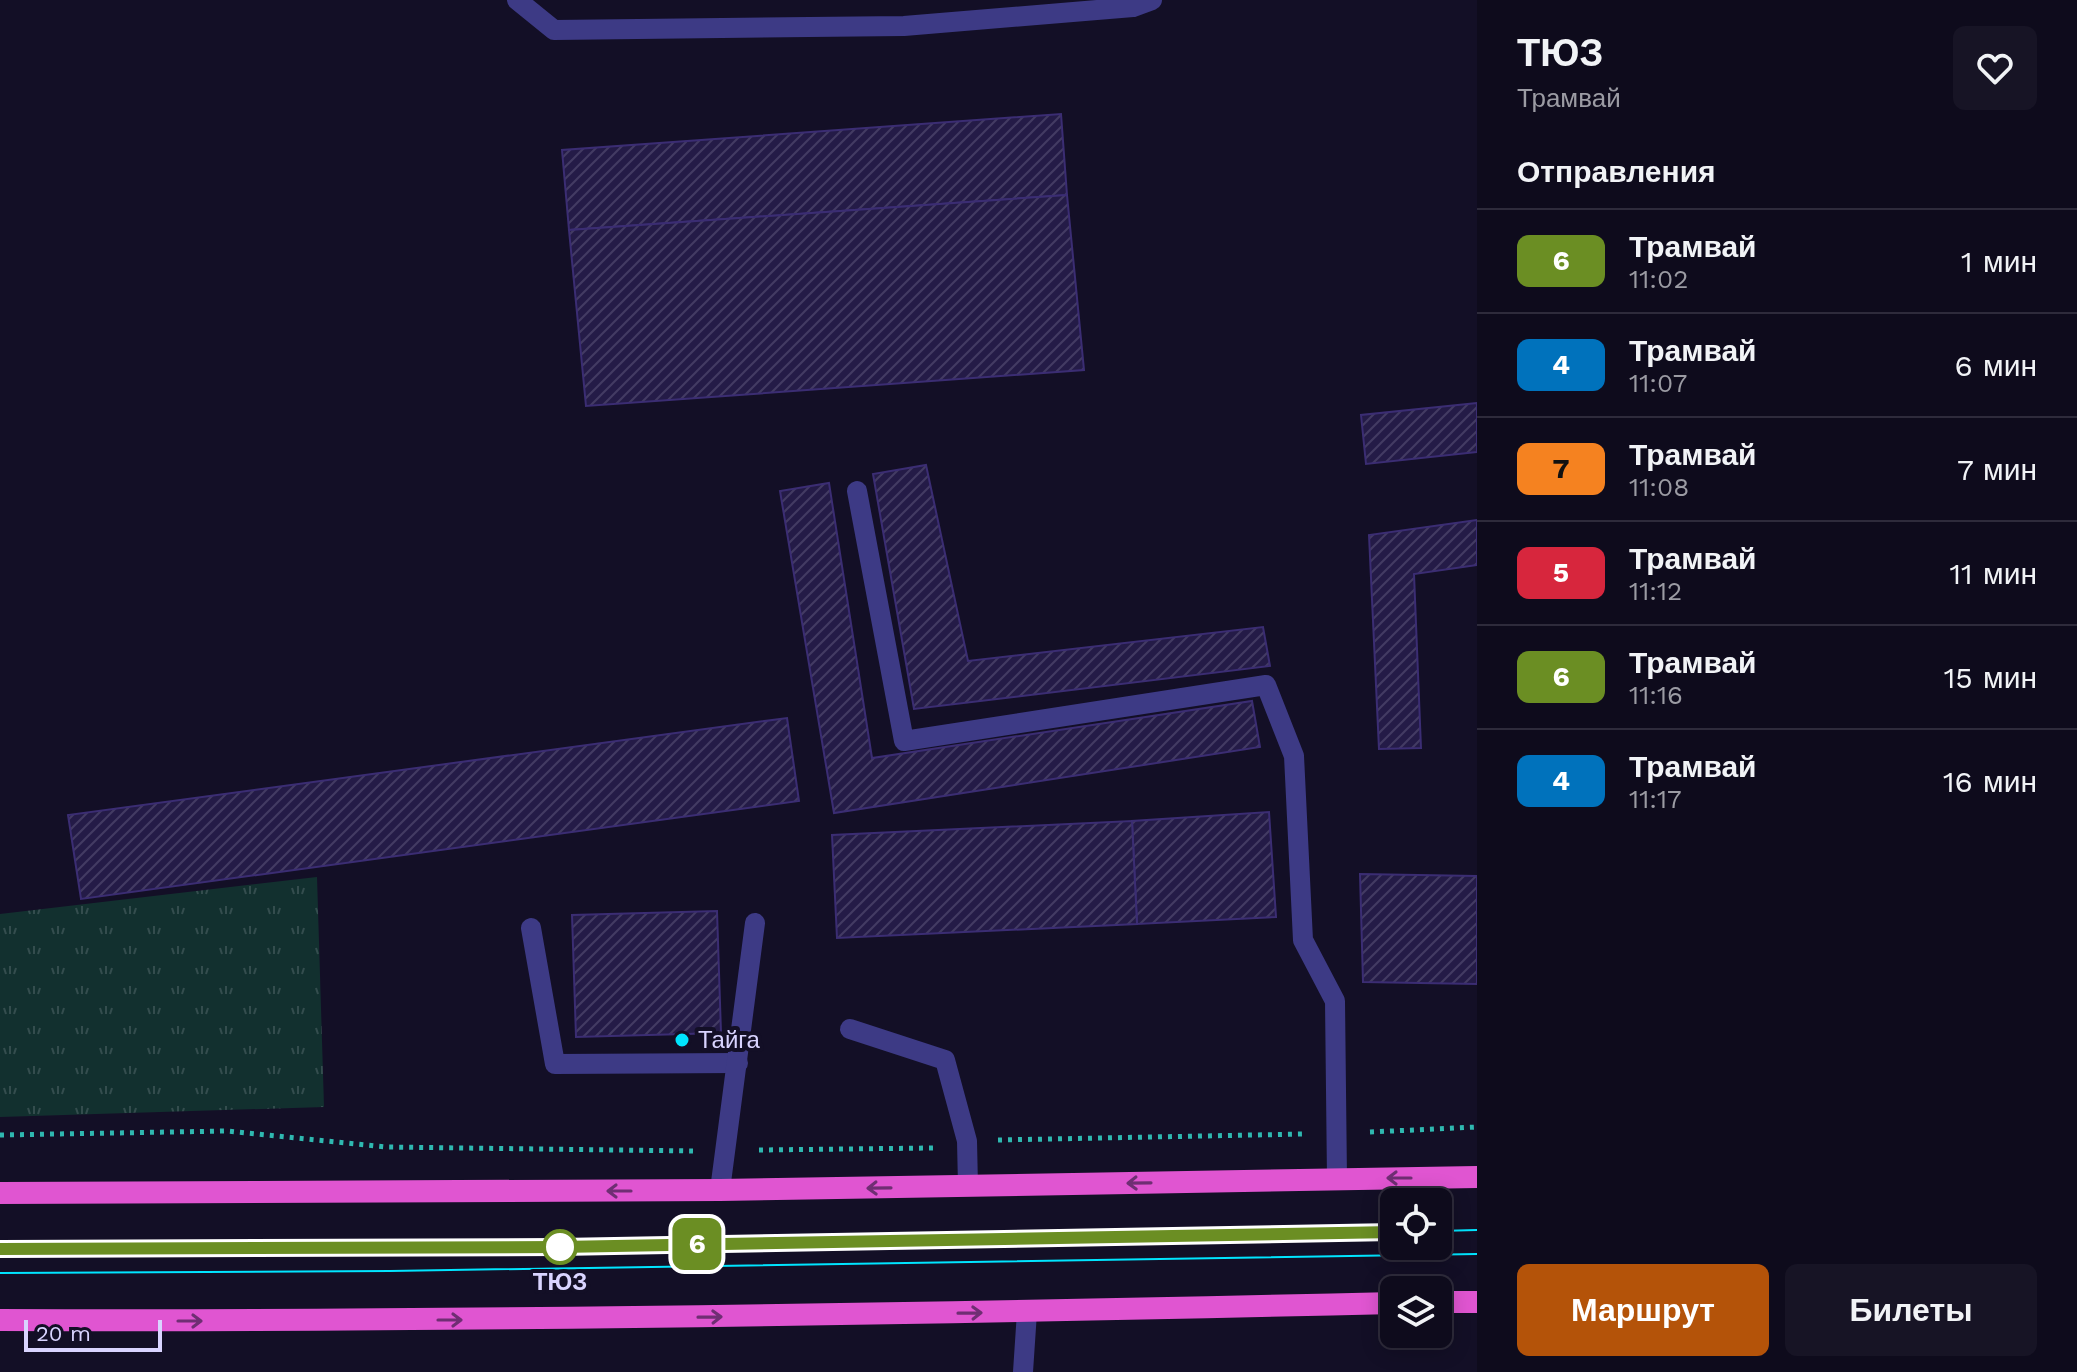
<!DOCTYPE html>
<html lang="ru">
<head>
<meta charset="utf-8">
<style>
  :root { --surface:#0e0b1c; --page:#171425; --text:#f1f3f6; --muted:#9b9ba3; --line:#2e2b3b; --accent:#b45309 }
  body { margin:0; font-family:"Work Sans",sans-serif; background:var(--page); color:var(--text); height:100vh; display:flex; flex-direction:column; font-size:30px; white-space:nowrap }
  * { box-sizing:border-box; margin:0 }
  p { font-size:26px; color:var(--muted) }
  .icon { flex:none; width:44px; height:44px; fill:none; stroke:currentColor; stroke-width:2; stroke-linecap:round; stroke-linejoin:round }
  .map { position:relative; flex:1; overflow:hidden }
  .details { display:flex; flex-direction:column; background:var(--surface); width:600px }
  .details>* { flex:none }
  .badge { padding:0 16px; border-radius:12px; font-size:28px; line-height:52px }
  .fabs { position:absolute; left:1380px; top:1188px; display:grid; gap:16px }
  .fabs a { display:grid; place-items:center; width:72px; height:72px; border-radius:12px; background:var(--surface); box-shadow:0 4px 20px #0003,0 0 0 2px var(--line); font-size:40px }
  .scale { position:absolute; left:24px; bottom:20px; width:138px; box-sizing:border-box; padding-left:8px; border:4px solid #d9d4ff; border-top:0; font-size:22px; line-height:28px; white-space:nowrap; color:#d9d4ff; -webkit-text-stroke:6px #130f26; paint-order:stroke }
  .map>.badge { position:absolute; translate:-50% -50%; box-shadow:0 0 0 4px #fff }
  h2 { padding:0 40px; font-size:30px; line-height:72px }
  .round { display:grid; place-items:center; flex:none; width:84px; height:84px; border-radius:12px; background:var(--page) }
  .headline { display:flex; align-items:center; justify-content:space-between; height:136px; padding:0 40px }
  h1 { font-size:38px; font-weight:700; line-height:60px }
  .button { display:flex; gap:16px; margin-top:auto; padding:16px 40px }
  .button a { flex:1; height:92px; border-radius:12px; background:var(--accent); color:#fff; font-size:32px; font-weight:700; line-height:92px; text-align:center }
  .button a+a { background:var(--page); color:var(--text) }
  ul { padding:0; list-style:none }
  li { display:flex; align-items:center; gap:24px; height:104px; padding:0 40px; border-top:2px solid var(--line) }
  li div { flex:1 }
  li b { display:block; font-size:30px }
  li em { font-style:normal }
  li .badge { min-width:88px; font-weight:700; text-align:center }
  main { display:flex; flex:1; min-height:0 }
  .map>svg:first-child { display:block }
  .grass { fill:url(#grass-tufts) }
  .building { fill:url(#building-hatch); stroke:#3b2d73; stroke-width:2 }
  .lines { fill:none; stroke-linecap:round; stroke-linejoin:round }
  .path { stroke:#2fb8b0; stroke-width:5; stroke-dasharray:4 6; stroke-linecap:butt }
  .service { stroke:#3d3a85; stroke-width:20 }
  .trunk { stroke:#e055d1; stroke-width:22 }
  .tram { stroke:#00e5ff; stroke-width:2 }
  .oneway { stroke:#6f2e73 }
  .line-casing { stroke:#fff; stroke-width:18 }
  .line { stroke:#6b8e23; stroke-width:12 }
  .poi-dot { fill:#00e5ff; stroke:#130f26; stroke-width:3 }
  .stop-dot { fill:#fff; stroke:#6b8e23; stroke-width:4 }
  .labels { text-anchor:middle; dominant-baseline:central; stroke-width:8; stroke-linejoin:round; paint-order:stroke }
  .poi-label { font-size:24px; fill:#d9d4ff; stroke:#130f26; text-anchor:start }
  .stop-label { font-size:24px; font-weight:bold; fill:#d9d4ff; stroke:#130f26 }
</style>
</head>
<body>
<main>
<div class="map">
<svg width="1477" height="1372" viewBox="0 0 1477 1372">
  <defs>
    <pattern id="grass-tufts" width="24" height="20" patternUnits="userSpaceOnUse" patternTransform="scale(2)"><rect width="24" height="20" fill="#12302f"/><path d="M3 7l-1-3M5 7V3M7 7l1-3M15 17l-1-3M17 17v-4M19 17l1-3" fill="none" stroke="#344d4e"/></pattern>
    <pattern id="building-hatch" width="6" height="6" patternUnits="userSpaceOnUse" patternTransform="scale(2)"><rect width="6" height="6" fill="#241b47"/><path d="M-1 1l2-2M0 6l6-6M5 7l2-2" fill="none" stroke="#433b63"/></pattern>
  </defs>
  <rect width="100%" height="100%" fill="#130f26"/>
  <polygon class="grass" points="317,877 324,1107 0,1117 0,914"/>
  <g class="building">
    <polygon points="1061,114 1067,195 569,230 562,150"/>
    <polygon points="1067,195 1084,370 586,406 569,230"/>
    <polygon points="1477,403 1477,452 1366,464 1361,415"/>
    <polygon points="926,465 968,661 1263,627 1270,666 914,709 873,474"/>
    <polygon points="829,483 872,758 1252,701 1260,747 834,813 780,491"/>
    <polygon points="1477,520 1477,565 1414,574 1421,748 1379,749 1369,535"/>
    <polygon points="787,718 799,801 81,899 68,815"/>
    <polygon points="1269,812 1276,917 1137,924 1132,821"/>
    <polygon points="1132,821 1137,924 837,938 832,835"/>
    <polygon points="1360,874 1477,876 1477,984 1363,982"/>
    <polygon points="717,911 721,1033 576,1037 572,915"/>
  </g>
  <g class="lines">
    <g class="path">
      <polyline points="1370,1132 1477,1127"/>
      <polyline points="0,1135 227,1131 386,1147 693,1151"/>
      <polyline points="998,1140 1304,1134"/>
      <polyline points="759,1150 933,1148"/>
    </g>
    <g class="service">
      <polyline points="517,0 554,30 904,26 1133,7 1152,0"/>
      <polyline points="857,491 904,741 1266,685 1294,756 1303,940 1335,1001 1337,1179"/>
      <polyline points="531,928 555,1064 738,1063"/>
      <polyline points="850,1029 945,1060 967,1141 968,1186"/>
      <polyline points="720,1190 755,923"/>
      <polyline points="1023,1372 1027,1312"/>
    </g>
    <g class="trunk">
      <polyline points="0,1193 720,1190 1477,1177"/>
      <polyline points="1438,1302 1477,1302"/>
      <path d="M0,1320c465,2 929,-6 1394,-17"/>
    </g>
    <g class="tram">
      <polyline points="1438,1231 1477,1230"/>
      <polyline points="0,1249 560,1247 1394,1232"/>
      <polyline points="0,1273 390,1271 1477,1254"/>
    </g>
  </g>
  <defs><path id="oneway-shaft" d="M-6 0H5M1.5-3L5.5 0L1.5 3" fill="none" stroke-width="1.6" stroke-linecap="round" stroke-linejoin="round" transform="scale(2)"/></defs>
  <g class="oneway">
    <use href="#oneway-shaft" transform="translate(1399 1178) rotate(180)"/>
    <use href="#oneway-shaft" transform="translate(1139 1183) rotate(179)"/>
    <use href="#oneway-shaft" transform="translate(879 1188) rotate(179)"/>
    <use href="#oneway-shaft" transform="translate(619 1191) rotate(180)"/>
    <use href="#oneway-shaft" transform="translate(970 1313) rotate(-1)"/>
    <use href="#oneway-shaft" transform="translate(710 1317) rotate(-1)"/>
    <use href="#oneway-shaft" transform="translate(450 1320)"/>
    <use href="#oneway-shaft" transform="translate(190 1321)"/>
  </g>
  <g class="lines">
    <g class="line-casing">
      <polyline id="line" points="0,1249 560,1247 1394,1232"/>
    </g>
    <use href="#line" class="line"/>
  </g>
  <circle class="poi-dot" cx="682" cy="1040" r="8"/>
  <circle class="stop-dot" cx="560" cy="1247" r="16"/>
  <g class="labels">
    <g class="poi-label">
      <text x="698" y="1040">Тайга</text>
    </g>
    <g class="stop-label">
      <text x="560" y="1282">ТЮЗ</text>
    </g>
  </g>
</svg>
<div class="fabs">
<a><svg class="icon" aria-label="locate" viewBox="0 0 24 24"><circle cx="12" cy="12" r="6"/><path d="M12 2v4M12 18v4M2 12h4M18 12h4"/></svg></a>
<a><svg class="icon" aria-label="layers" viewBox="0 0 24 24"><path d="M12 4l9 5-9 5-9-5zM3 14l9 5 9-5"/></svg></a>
</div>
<div class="scale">20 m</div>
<b class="badge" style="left:697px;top:1244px;background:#6b8e23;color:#fff">6</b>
</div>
<section class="details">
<div class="headline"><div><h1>ТЮЗ</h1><p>Трамвай</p></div><a class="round"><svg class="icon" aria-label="heart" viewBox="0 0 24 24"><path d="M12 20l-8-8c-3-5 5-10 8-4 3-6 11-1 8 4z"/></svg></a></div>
<h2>Отправления</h2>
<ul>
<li><span class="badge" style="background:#6b8e23;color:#fff">6</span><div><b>Трамвай</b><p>11:02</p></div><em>1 мин</em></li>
<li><span class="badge" style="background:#0072bc;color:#fff">4</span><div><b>Трамвай</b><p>11:07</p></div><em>6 мин</em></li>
<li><span class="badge" style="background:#f58220;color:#111">7</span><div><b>Трамвай</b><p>11:08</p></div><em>7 мин</em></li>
<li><span class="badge" style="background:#d7263d;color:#fff">5</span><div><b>Трамвай</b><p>11:12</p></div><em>11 мин</em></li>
<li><span class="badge" style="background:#6b8e23;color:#fff">6</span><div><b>Трамвай</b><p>11:16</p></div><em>15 мин</em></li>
<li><span class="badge" style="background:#0072bc;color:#fff">4</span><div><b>Трамвай</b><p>11:17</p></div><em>16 мин</em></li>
</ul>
<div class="button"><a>Маршрут</a><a>Билеты</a></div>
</section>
</main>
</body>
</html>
